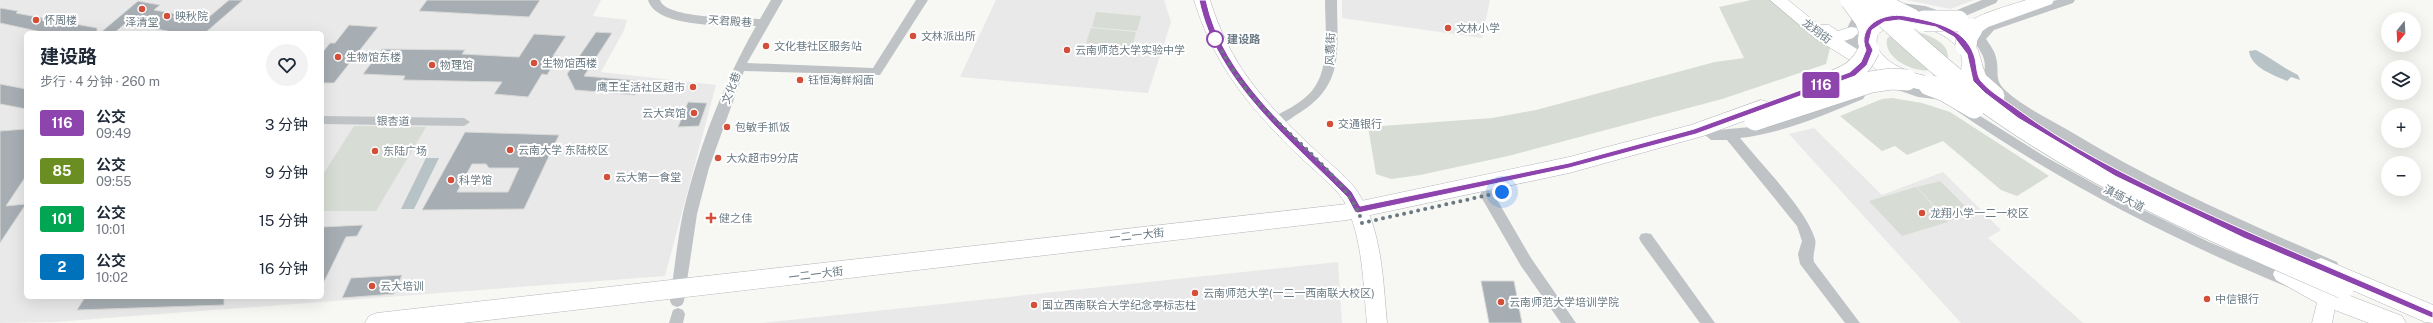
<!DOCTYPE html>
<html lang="zh">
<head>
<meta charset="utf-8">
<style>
  :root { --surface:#fff; --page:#f2f2f3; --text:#1f2937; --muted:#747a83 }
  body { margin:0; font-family:"Public Sans","Noto Sans SC",sans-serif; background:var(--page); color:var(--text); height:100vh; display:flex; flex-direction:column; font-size:15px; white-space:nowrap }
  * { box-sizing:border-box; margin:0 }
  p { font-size:13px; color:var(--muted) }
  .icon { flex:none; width:22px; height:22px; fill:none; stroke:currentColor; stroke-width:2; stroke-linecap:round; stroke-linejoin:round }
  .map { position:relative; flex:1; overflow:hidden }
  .panel { position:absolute; left:24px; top:31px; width:300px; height:268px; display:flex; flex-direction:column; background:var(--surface); border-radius:6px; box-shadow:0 4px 16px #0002 }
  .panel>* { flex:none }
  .badge { padding:0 8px; border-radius:3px; font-size:14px; line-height:26px }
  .needle { width:26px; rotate:198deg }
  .tools { position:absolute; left:2381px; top:12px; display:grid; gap:8px }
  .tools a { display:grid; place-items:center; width:40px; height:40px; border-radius:50%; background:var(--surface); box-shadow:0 4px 16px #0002; font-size:20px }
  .you { position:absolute; width:20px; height:20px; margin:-10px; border:3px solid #fff; border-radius:50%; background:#1a73e8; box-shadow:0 0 0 6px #1a73e833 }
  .map>.badge { position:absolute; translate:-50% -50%; box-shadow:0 0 0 2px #fff }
  .round { display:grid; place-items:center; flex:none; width:42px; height:42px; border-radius:21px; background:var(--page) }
  .headline { display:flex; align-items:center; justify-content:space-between; height:68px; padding:0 16px }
  h1 { font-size:19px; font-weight:700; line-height:30px }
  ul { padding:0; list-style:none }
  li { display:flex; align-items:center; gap:12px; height:48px; padding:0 16px }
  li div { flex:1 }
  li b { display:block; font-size:15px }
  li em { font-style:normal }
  li .badge { min-width:44px; font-weight:700; text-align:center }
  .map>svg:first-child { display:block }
  .built { fill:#e8e9e8; fill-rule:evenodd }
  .green { fill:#d7dcd4 }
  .water { fill:#b7c3c6 }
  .building { fill:#a7aeb3; stroke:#d9d9d7; fill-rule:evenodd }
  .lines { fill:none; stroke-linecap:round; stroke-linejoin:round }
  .secondary-casing { stroke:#b1b7bb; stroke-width:1 }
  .primary-casing { stroke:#b2b7ba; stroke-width:1 }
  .street { fill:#bfc3c6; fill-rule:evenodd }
  .secondary { fill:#fff; fill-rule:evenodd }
  .primary { fill:#fff; fill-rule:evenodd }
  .primary-bridge-casing { stroke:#b2b7ba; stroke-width:22; stroke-linecap:butt }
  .primary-bridge { stroke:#fff; stroke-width:21 }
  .line { fill:#8e44ad; stroke:#fff }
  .walk { stroke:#697983; stroke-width:4; stroke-dasharray:0 7.2 }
  .poi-dot { fill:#d34f39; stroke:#fff; stroke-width:1.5 }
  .stop-dot { fill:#fff; stroke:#8e44ad; stroke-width:2 }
  .labels { text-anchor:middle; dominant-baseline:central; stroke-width:4; stroke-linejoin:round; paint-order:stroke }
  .poi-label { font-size:11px; fill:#697983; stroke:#fff; text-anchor:start }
  .street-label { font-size:11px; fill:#697983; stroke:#fff }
  .stop-label { font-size:11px; font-weight:bold; fill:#697983; stroke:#fff; text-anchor:start }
</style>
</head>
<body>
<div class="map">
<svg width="2433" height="323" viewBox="0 0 2433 323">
  <rect width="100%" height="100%" fill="#f7f7f4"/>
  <g class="built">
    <path d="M0,0h601l-8,16 34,4 -3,10 -23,42 115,13 -51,191 -611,46 -54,1zM26,33h296v264h-296z"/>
    <polygon points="996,0 1164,0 1171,22 1148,93 960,77"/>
    <polygon points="1342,0 1490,0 1482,38 1342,18"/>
    <polygon points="1907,0 1974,0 1950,9"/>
    <polygon points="1814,128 1882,195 1943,172 2001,230 1988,238 2083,323 1961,323 1789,134"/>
    <polygon points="1338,262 1342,323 762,323"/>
  </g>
  <g class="green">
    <polygon points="1751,0 1775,0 1830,48 1826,64 1722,99 1508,156 1420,175 1391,179 1376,174 1368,127 1492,118 1536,110 1715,62 1744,58 1719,7"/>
    <polygon points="1096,12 1141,16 1137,31 1092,27"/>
    <polygon points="1091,28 1136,32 1132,47 1086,43"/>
    <path d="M1912,31c13,2 42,12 35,31 -5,2 -11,7 -17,8 -16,3 -47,-12 -43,-31l6,-6z"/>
    <polygon points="1892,98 1922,103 1950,112 2049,176 2017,196 2001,190 1943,141 1907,155 1895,146 1882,151 1840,116 1882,99"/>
    <polygon points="354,126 426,127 376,211 322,211 322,176"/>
    <polygon points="1940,181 1973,214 1949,221 1917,187"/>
    <polygon points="1916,187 1948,222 1902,236 1869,201"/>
  </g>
  <g class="water">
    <path d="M2256,50c15,8 27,18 42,25l2,5 -9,-3 -4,4c-13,-6 -36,-13 -38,-30z"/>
    <polygon points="426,158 439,158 414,209 401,209"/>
  </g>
  <g class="building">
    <polygon points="229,0 243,0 205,33 177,33 126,23 114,33 100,33 138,1 160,5 154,10 177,14 173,17 203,22"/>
    <polygon points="427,0 540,0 529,17 419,11"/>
    <polygon points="0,8 18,11 16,13 97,28 97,33 46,33 0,23"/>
    <polygon points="349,25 378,27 334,83 322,83 322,53 330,43 335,43"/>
    <polygon points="596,32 612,33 584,76 643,81 635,95 575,90 567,74"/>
    <polygon points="534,34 566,36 553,56 559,56 547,75 542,74 528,97 494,94 502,82 403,80 405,76 363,74 382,49 465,50 462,54 519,57"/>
    <polygon points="0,84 26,89 26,109 0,104"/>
    <polygon points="688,102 707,103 699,126 678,127"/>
    <polygon points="26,129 26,176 6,206 26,204 0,243 0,131"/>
    <path d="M465,132l94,3 -35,74 -102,1zM472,164h14l3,4h30l-11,24h-51z"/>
    <polygon points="363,225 357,236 346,237 322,286 322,227"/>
    <polygon points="402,275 394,294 342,298 351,278"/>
    <polygon points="1481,281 1514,281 1522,323 1489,323"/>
    <polygon points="85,297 224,297 224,305 77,310"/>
  </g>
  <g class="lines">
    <g class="secondary-casing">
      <g id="secondary">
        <path d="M1194,0h16c20,65 53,101 102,147 14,14 34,28 45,44 25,37 26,89 30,132h-20c-4,-40 -4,-86 -23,-122 -7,-13 -35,-35 -47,-47 -48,-47 -83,-89 -103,-154z"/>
        <polygon points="1770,0 1788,0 1819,25 1829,25 1838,31 1851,27 1857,28 1859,32 1853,38 1844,41 1865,54 1867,58 1865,62 1853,62 1816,39"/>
        <polygon points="2327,289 2334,291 2337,297 2332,323 2312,323 2320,291"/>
      </g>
    </g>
    <g class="primary-casing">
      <g id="primary">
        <path d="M2026,0h28l-2,4 -64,23c-8,6 -13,9 -23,7l13,16 4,14 -9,18c-30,22 -93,3 -111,-29 -1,-3 -4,-7 -4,-11 -1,-19 24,-31 42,-31 21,-1 49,9 65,22l-3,-4c10,-15 48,-23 64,-29zM1900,23c21,3 52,9 61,32 2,6 2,12 -2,17 -19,14 -76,-3 -82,-27 -1,-3 0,-7 0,-10l8,-7z"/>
        <polygon points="1761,100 1768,102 1771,107 1768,112 1703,136 1569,173 1347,220 463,323 365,323 369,316 377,313 1347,204 1569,157 1691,125"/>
        <polygon points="2321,258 2433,305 2433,323 2425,322 2313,273 2310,267 2313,261"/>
        <polygon points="2284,265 2335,290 2402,316 2406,323 2369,323 2319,304 2276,280 2273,274 2276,268"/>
      </g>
    </g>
    <g class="street">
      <path d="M648,0h12c5,19 82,18 100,19l11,-19h12l-36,63 126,5 43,-68h12l-48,75 -136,-4 -35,97 -12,46 -13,87 -2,4 -5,2 -5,-2 -2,-4c4,-29 7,-59 13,-88 15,-64 40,-129 73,-187 -25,-1 -100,3 -108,-26z"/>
      <path d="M1325,0h12c0,50 9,86 -41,115 -7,5 -16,12 -24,9l-2,-3 2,-3c12,-7 26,-13 36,-23 24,-22 17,-66 17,-95z"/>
      <polygon points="1982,0 1998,0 1996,3 1963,17 1942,20 1923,14 1897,10 1895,7 1901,3 1925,6 1943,12 1957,10"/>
      <path d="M2057,0h18l-2,3 -79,27 -8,9c4,6 9,12 10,19 4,14 -3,21 10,33 19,17 45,29 67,42 84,51 174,90 264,129l2,4 -2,4h-10c-95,-42 -190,-85 -278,-139 -20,-12 -48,-26 -61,-45l-5,-1 -2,-3c9,-22 1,-28 -10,-45l2,-3 4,-1 9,-9z"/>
      <path d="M1857,16l6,4c-9,15 -5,25 3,39l-6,4 -4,-1c-11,-16 -14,-28 -3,-45z"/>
      <polygon points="1893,80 1919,89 1946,93 1948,96 1942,100 1918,97 1889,87 1887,84 1889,81"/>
      <path d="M1859,92l4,1 2,3 -2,3c-39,16 -80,34 -123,39 21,26 66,71 75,101 2,6 -3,15 -1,23l46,61h-15l-45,-59 -2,-10 4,-13 -5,-15 -70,-86h-16l-6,-5c3,-6 43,-7 53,-9 35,-7 66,-24 101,-34z"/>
      <path d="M1961,104l83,52 81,45 84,41 86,36 2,4 -2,4 -5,2 -5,-2c-116,-48 -225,-104 -328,-175l-2,-3 2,-3z"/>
      <polygon points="322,116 464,118 470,122 464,126 322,124"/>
      <polygon points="1487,190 1492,191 1531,258 1576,323 1561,323 1521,266 1480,195 1482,191"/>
      <polygon points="1646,233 1651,234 1715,323 1700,323 1641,242 1639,238 1641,234"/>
      <polygon points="678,308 683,310 685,314 683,323 669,323 673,310"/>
    </g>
    <use href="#secondary" class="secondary"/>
    <use href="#primary" class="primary"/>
    <g class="primary-bridge-casing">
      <g id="primary-bridge">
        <polyline points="1851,0 1865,19 1869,29"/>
        <path d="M1867,0c34,32 68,63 105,92 112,84 243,141 371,196"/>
        <polyline points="1879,0 1889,8 1911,19"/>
        <polyline points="1924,21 1958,21"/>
        <polyline points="1966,46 1967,37 1972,29"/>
        <polyline points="1972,68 1977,81 1994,96"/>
        <path d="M1828,83c20,-7 32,-13 41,-33"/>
        <polyline points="1929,85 1945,91 1974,108"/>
        <polyline points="1755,120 1871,82 1891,79 1907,80"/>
      </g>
    </g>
    <use href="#primary-bridge" class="primary-bridge"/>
  </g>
  <path class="line" d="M1199,0h7c17,80 91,137 146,192l8,14 209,-43 125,-34 156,-57 11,-10 5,-12c-10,-24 17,-38 39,-34 25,5 59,10 69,39 3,8 2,20 7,26 9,11 24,19 36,28 50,37 109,66 165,93 84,39 169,74 251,110v6l-3,-1 -186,-79 -129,-62 -97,-58 -33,-25 -12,-12 -6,-27 -13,-17 -18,-10 -37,-7 -15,2 -12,8 -3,12 4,8 -6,15 -12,11 -159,58 -127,34 -211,45 -3,-1 -8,-15c-56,-57 -131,-115 -148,-197z"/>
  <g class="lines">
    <path class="walk" d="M1215,39c9,15 19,35 32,51 29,37 106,91 115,133l140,-31"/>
  </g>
  <g class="poi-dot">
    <circle cx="142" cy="9" r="4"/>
    <circle cx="167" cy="16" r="4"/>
    <circle cx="36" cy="20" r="4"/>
    <circle cx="1448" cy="28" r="4"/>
    <circle cx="913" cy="36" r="4"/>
    <circle cx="766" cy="46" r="4"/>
    <circle cx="1067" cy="50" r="4"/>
    <circle cx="338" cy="57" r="4"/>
    <circle cx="534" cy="63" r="4"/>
    <circle cx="432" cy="65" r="4"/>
    <circle cx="800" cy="80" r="4"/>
    <circle cx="693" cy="87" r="4"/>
    <circle cx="694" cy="113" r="4"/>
    <circle cx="1330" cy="124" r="4"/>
    <circle cx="727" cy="127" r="4"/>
    <circle cx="510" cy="150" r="4"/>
    <circle cx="375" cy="151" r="4"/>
    <circle cx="718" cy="158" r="4"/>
    <circle cx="607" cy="177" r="4"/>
    <circle cx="451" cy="180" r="4"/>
    <circle cx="1922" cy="213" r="4"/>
    <path d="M709 212h4v4h4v4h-4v4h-4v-4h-4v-4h4z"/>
    <circle cx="372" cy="286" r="4"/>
    <circle cx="1195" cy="293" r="4"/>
    <circle cx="2207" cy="299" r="4"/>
    <circle cx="1501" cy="302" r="4"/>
    <circle cx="1034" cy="305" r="4"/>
  </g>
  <circle class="stop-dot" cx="1215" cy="39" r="8"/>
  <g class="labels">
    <g class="poi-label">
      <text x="175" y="16">映秋院</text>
      <text x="44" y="20">怀周楼</text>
      <text x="142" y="22" text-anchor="middle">泽清堂</text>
      <text x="1456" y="28">文林小学</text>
      <text x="921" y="36">文林派出所</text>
      <text x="774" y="46">文化巷社区服务站</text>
      <text x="1075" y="50">云南师范大学实验中学</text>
      <text x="346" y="57">生物馆东楼</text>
      <text x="542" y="63">生物馆西楼</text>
      <text x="440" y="65">物理馆</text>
      <text x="808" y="80">钰恒海鲜焖面</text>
      <text x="685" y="87" text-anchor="end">鹰王生活社区超市</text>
      <text x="686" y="113" text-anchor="end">云大宾馆</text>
      <text x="1338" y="124">交通银行</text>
      <text x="735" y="127">包敏手抓饭</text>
      <text x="518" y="150">云南大学 东陆校区</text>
      <text x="383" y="151">东陆广场</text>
      <text x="726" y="158">大众超市9分店</text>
      <text x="615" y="177">云大第一食堂</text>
      <text x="459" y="180">科学馆</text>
      <text x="1930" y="213">龙翔小学一二一校区</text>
      <text x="719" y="218">健之佳</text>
      <text x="380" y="286">云大培训</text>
      <text x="1203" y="293">云南师范大学(一二一西南联大校区)</text>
      <text x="2215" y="299">中信银行</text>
      <text x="1509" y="302">云南师范大学培训学院</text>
      <text x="1042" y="305">国立西南联合大学纪念亭标志柱</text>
    </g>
    <g class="street-label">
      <text transform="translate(730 21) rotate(4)">天君殿巷</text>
      <text transform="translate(1817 31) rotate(37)">龙翔街</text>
      <text transform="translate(1330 49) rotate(-88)">风翥街</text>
      <text transform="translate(731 88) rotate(-69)">文化巷</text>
      <text transform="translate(393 121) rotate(1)">银杏道</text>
      <text transform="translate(2124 198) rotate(27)">滇缅大道</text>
      <text transform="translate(1137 235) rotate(-6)">一二一大街</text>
      <text transform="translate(816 274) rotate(-7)">一二一大街</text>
    </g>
    <g class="stop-label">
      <text x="1227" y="39">建设路</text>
    </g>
  </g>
</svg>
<div class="tools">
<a><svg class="needle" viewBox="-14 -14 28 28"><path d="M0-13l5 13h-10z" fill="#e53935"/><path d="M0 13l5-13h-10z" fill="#747a83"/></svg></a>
<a><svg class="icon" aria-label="layers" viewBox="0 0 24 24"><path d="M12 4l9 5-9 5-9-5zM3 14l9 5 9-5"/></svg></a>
<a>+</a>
<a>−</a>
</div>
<div class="you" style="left:1502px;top:192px"></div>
<b class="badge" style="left:1821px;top:85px;background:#8e44ad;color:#fff">116</b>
<section class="panel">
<div class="headline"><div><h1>建设路</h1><p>步行 · 4 分钟 · 260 m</p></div><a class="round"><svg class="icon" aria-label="heart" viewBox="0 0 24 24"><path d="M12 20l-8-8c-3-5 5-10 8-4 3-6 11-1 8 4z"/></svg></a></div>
<ul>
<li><span class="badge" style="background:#8e44ad;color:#fff">116</span><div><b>公交</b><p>09:49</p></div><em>3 分钟</em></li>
<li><span class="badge" style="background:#6b8e23;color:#fff">85</span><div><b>公交</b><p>09:55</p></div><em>9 分钟</em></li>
<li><span class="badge" style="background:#00a651;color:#fff">101</span><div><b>公交</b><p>10:01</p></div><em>15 分钟</em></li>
<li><span class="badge" style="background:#0072bc;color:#fff">2</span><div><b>公交</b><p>10:02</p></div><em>16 分钟</em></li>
</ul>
</section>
</div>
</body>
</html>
